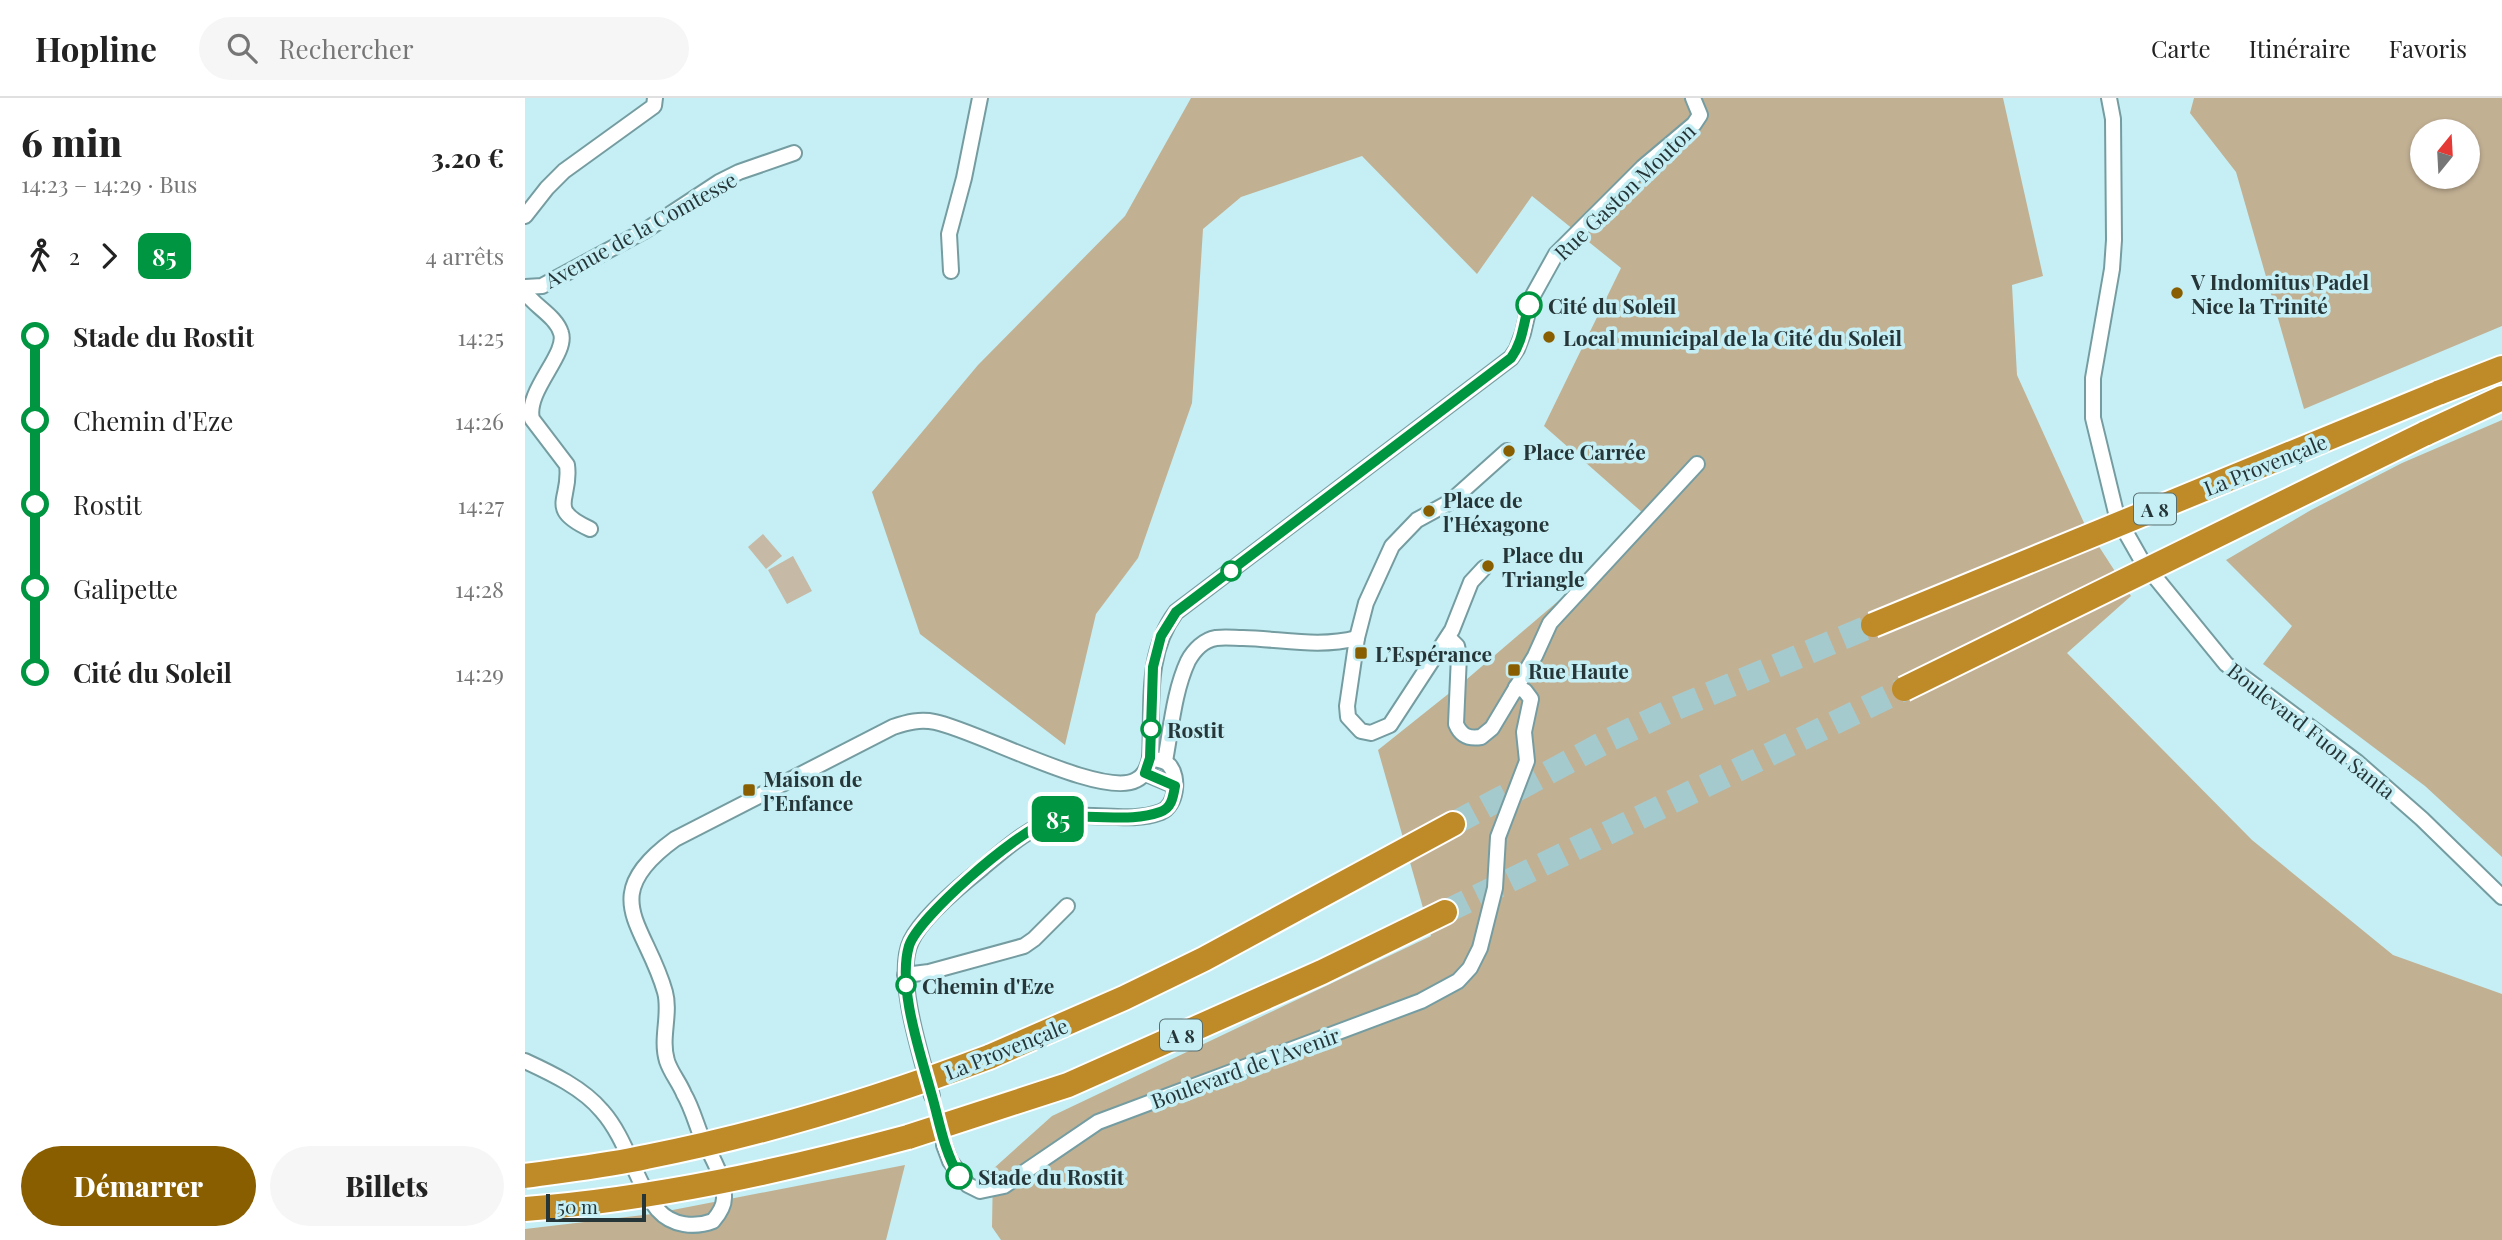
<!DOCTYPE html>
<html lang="fr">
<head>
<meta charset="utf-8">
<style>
  :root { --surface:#fff; --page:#f6f6f6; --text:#222; --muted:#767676; --line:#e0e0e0; --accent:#885e00 }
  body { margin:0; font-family:"Playfair Display",serif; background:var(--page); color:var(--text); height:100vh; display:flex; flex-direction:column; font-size:26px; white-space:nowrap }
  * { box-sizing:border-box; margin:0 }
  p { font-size:23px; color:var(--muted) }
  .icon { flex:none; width:38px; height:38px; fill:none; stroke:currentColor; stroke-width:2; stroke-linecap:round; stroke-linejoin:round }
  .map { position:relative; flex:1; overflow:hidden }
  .panel { display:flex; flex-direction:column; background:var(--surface); width:525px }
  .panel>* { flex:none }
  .badge { padding:0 14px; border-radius:10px; font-size:24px; line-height:46px }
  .needle { width:46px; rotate:18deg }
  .fabs { position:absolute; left:1885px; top:21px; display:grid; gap:14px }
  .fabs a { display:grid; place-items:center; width:70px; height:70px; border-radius:50%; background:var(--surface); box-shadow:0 2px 5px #0004; font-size:35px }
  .scale { position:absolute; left:21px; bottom:18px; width:100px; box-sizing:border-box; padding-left:7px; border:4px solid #263638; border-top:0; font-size:19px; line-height:24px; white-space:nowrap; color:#263638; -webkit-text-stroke:5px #c5eff4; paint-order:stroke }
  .map>.badge { position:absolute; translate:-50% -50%; box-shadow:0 0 0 4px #fff }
  .legs { display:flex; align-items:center; gap:10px; height:77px; padding:0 21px; font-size:23px }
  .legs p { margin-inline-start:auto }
  .headline { display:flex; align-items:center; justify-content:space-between; height:119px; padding:0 21px }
  h1 { font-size:38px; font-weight:800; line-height:52px }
  .action { display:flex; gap:14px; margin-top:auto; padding:14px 21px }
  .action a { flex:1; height:80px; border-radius:42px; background:var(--accent); color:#fff; font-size:28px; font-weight:800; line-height:80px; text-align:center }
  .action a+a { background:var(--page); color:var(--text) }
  ul { padding:0 21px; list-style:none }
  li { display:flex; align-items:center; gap:24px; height:84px; font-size:26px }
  li i { display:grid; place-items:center; width:10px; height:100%; margin:0 9px; background:currentColor }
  li i::after { content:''; width:18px; height:18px; margin:-9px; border:5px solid; border-radius:50%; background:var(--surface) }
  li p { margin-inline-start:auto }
  li:first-child i { background:linear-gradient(#0000 50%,currentColor 0) }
  li:last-child i { background:linear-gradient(currentColor 50%,#0000 0) }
  header { display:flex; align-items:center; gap:42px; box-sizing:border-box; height:98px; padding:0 35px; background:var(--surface); border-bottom:2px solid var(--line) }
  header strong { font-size:33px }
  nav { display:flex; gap:38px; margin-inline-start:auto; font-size:24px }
  .search { width:490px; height:63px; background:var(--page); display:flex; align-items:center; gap:18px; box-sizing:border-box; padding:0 24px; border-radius:38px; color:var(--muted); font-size:26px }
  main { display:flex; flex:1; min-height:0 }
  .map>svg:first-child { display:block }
  .green { fill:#c6b9a6 }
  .forest { fill:#c2b093; fill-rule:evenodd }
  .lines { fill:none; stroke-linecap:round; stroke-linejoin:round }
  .street-tunnel { stroke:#a5cace; stroke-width:14; stroke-dasharray:14 7; stroke-linecap:butt }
  .highway-tunnel { stroke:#a5cace; stroke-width:24; stroke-dasharray:24 12; stroke-linecap:butt }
  .street-casing { stroke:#759da1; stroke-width:18 }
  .highway-casing { stroke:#fff; stroke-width:28 }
  .street { stroke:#fff; stroke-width:14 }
  .highway { stroke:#bf8b28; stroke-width:24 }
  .highway-bridge-casing { stroke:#fff; stroke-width:28; stroke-linecap:butt }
  .highway-bridge { stroke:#bf8b28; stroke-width:24 }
  .line-1-casing { stroke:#fff; stroke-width:16 }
  .line-1 { stroke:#009540; stroke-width:10 }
  .poi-dot { fill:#885e00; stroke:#c5eff4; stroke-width:2.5 }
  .stop-1-dot { fill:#fff; stroke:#009540; stroke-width:3.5 }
  .labels { text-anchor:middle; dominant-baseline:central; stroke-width:7; stroke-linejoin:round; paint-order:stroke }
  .shield { fill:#c5eff4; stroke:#566e70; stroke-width:2 }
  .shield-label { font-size:19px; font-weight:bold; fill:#263638 }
  .street-label { font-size:21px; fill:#263638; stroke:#c5eff4 }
  .poi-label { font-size:21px; font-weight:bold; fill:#263638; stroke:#c5eff4; text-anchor:start }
  .stop-label { font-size:21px; font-weight:bold; fill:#263638; stroke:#c5eff4; text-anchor:start }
</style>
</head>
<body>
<header>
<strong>Hopline</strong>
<div class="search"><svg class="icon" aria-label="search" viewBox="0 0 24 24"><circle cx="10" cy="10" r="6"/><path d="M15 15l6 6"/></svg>Rechercher</div>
<nav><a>Carte</a><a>Itinéraire</a><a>Favoris</a></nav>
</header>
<main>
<section class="panel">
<div class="headline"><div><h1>6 min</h1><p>14:23 – 14:29 · Bus</p></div><b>3.20 €</b></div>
<div class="legs"><svg class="icon" aria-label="walk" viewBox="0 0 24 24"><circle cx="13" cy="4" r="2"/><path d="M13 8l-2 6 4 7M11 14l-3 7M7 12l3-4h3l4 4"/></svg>2<svg class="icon" aria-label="forward" viewBox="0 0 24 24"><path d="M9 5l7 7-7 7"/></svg><b class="badge" style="background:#009540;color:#fff">85</b><p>4 arrêts</p></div>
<ul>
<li><i style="color:#009540"></i><b>Stade du Rostit</b><p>14:25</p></li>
<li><i style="color:#009540"></i><span>Chemin d'Eze</span><p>14:26</p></li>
<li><i style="color:#009540"></i><span>Rostit</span><p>14:27</p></li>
<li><i style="color:#009540"></i><span>Galipette</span><p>14:28</p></li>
<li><i style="color:#009540"></i><b>Cité du Soleil</b><p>14:29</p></li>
</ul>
<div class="action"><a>Démarrer</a><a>Billets</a></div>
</section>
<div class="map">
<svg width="1977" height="1142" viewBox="0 0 1977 1142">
  <rect width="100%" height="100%" fill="#c5eff4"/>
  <g class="green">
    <polygon points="238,436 257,458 241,471 223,449"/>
    <polygon points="268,458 287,493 262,506 243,472"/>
  </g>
  <g class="forest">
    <polygon points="666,0 1478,0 1518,178 1487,187 1492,277 1560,427 1606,498 1542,555 1727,742 1868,857 1977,896 1977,1142 476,1142 467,1129 468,1071 527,1018 906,838 853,652 942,581 1127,423 1019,328 1096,170 1007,98 952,176 837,58 716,99 678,131 667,305 613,460 571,516 540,647 395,536 347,394 453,267 600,118"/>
    <path d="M1669,0h308v228l-198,83 -68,-237 -46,-59zM1897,33h45v46h-45z"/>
    <polygon points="1977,322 1977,759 1900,688 1738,566 1767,528 1701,462 1786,412 1877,365"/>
    <polygon points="380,1067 361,1142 0,1142 0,1131 127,1116"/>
  </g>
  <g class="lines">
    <polyline class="street-tunnel" points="407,998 416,1034"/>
    <g class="highway-tunnel">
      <polyline points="928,726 1084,642 1149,611 1348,527"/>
      <polyline points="920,814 1379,591"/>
    </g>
    <g class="street-casing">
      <g id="street">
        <polyline points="1584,0 1588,21 1589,142 1587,171 1568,280 1568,320 1592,419 1617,463 1701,566 1832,664 1897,721 1977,799"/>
        <polyline points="0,118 22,90 39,73 129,8 130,0"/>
        <polyline points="426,173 424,136 439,80 455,0"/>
        <polyline points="0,189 17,188 121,132 194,84 214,74 269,55"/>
        <path d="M0,194c9,14 31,24 36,41 7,21 -36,58 -29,86l35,46c5,35 -22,43 23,64"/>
        <polyline points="959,470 946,484 927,532 865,627 846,635 836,633 823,619 822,608 832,540 841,505 867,448 892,422 925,404 982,353"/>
        <path d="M923,539l9,9 2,9 -3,69c5,12 13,15 25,13l11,-9 43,-72 15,-33 147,-159"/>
        <path d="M640,663c6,-32 9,-70 23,-100 6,-11 16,-21 28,-23 9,-1 19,0 27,0 39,1 76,10 114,0"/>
        <polyline points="619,675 650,688"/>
        <polyline points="380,877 404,874 499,848 509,841 542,808"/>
        <path d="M0,963c26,12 58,27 77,50 25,28 33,71 56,99 14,16 37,18 55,11 6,-7 11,-14 11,-23 1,-22 -15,-45 -24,-65 -5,-13 -9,-27 -16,-39 -5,-12 -13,-21 -17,-33 -7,-23 4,-47 -2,-69 -19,-68 -70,-95 10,-153l218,-112c15,-5 27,-8 42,-5 41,8 168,77 201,58 9,-4 12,-13 14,-22 3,-50 -6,-103 26,-146l335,-254 6,-9 6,-16 8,-34 25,-45 87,-87 51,-43 6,-9 -7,-17"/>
        <path d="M407,998c-10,-37 -38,-120 -21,-155 11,-23 50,-56 70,-72 25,-21 48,-43 80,-51 33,-7 68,6 100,-6 15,-6 19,-35 8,-47 -4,-5 -12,-5 -19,-7"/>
        <polyline points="419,1047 425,1063 443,1087 455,1093 479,1088 573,1024 896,903 933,883 945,870 955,850 970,790 973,739 1002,663 999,634 1006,601 1000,593 991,589"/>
      </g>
    </g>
    <g class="highway-casing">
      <g id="highway">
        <polyline points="1913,295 1977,270"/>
        <polyline points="1899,336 1977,300"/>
        <polyline points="464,959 599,900 679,861 928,726"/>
        <polyline points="383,1039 543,987 797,874 920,814"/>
      </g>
    </g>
    <use href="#street" class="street"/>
    <use href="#highway" class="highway"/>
    <g class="highway-bridge-casing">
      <g id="highway-bridge">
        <polyline points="1348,527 1913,295"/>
        <polyline points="1379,591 1899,336"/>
        <path d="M0,1078c40,-6 81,-10 121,-19 118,-23 231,-58 343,-100"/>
        <path d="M0,1111c130,-10 257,-38 383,-72"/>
      </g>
    </g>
    <use href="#highway-bridge" class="highway-bridge"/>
  </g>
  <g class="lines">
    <g class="line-1-casing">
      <path id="line-1" d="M434,1078c-15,-25 -19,-52 -27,-80 -11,-41 -35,-109 -23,-150 9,-29 107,-113 136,-123 39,-14 79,2 115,-11 12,-4 13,-15 15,-26l-30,-13 5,-15 3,-91 8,-31 15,-24 335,-254c12,-16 12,-34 18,-53"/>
    </g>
    <use href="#line-1" class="line-1"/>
  </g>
  <g class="poi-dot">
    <circle cx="1652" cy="195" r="7"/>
    <circle cx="1024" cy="239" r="7"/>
    <circle cx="984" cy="353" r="7"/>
    <circle cx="904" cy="413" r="7"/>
    <circle cx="963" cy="468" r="7"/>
    <rect x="829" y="548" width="14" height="14" rx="3.5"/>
    <rect x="982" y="565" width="14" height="14" rx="3.5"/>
    <rect x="217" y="685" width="14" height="14" rx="3.5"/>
  </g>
  <g class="stop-1-dot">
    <circle cx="1004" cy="207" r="12"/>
    <circle cx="706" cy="473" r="9"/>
    <circle cx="626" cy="631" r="9"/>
    <circle cx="381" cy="887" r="9"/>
    <circle cx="434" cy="1078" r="12"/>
  </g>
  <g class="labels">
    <g class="shield">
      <rect x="1609" y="395.5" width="42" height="31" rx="5"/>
      <rect x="635" y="921.5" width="42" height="31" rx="5"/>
    </g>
    <g class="shield-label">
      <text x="1630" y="411">A 8</text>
      <text x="656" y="937">A 8</text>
    </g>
    <g class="street-label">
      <text transform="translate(1099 93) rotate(-44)">Rue Gaston Mouton</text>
      <text transform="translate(115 131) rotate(-29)">Avenue de la Comtesse</text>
      <text transform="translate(1740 366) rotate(-22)">La Provençale</text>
      <text transform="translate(1787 632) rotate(38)">Boulevard Fuon Santa</text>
      <text transform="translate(481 950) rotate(-22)">La Provençale</text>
      <text transform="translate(720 969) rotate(-20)">Boulevard de l'Avenir</text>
    </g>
    <g class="poi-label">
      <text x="1666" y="183">V Indomitus Padel<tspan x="1666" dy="24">Nice la Trinité</tspan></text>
      <text x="1038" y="239">Local municipal de la Cité du Soleil</text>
      <text x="998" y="353">Place Carrée</text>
      <text x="918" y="401">Place de<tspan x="918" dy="24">l'Héxagone</tspan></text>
      <text x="977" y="456">Place du<tspan x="977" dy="24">Triangle</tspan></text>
      <text x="850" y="555">L’Espérance</text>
      <text x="1003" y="572">Rue Haute</text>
      <text x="238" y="680">Maison de<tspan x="238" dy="24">l’Enfance</tspan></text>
    </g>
    <g class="stop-label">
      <text x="1023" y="207">Cité du Soleil</text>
      <text x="642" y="631">Rostit</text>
      <text x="397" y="887">Chemin d'Eze</text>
      <text x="453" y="1078">Stade du Rostit</text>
    </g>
  </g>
</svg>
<div class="fabs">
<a><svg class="needle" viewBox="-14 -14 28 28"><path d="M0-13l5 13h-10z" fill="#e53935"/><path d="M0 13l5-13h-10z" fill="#767676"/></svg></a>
</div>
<div class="scale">50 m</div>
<b class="badge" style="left:533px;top:721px;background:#009540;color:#fff">85</b>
</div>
</main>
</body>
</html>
